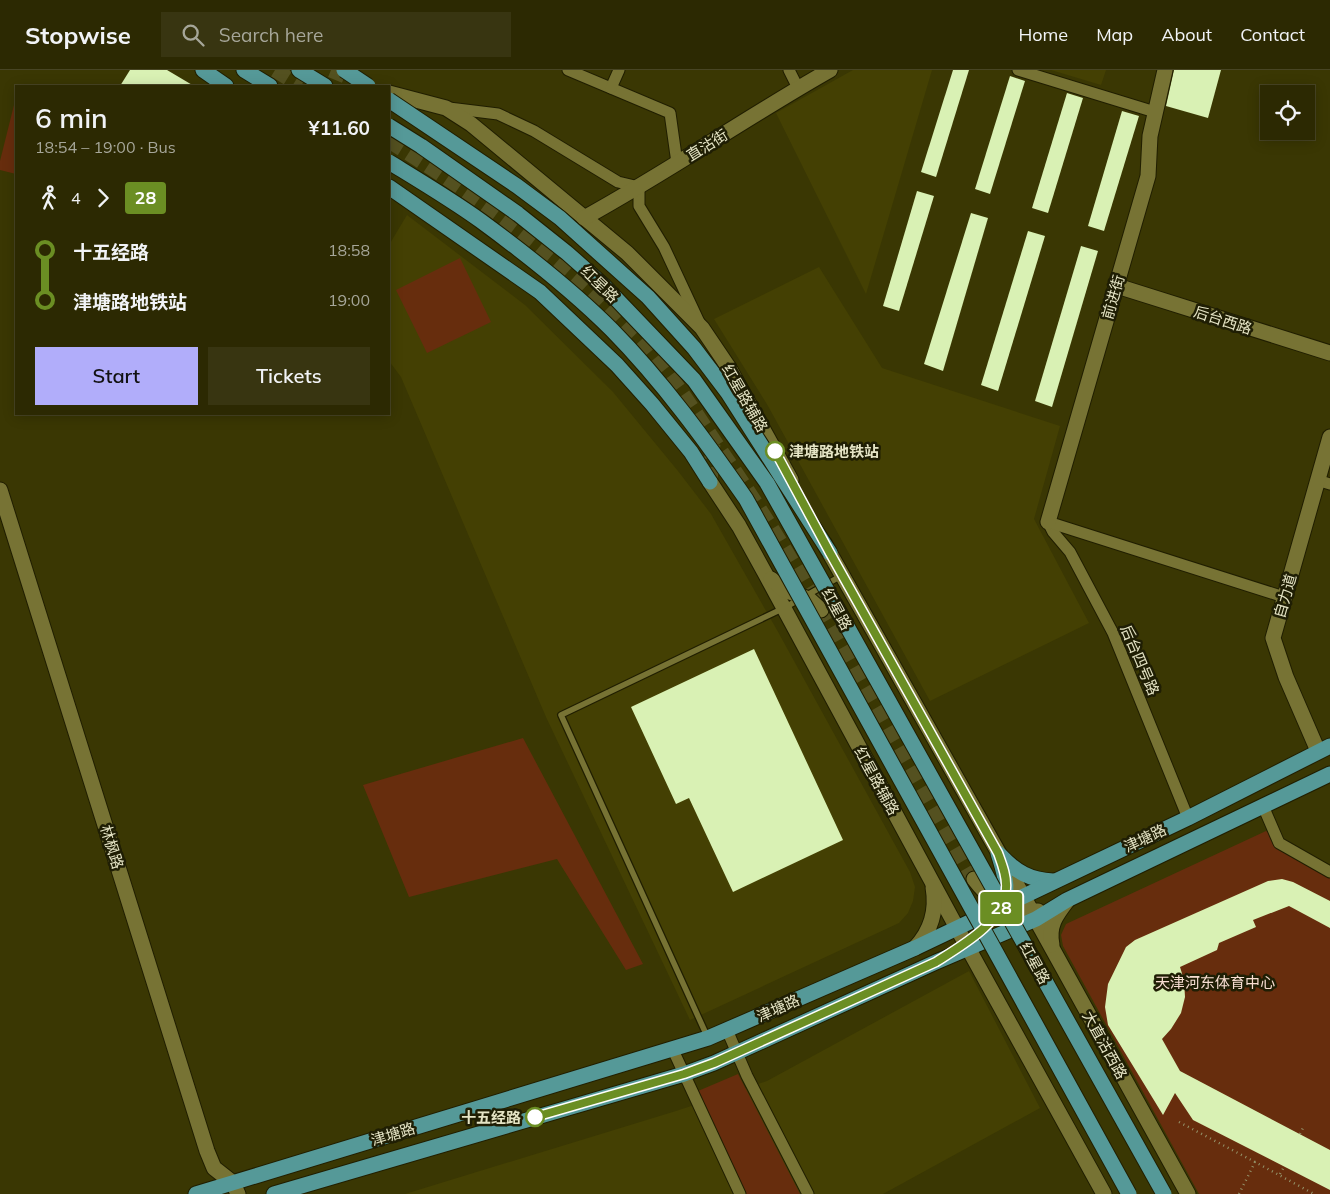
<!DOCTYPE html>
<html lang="en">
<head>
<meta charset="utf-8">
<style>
  :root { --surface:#2c2902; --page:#383511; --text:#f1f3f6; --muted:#a6a699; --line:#484524; --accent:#b1adfa }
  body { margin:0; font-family:Mulish,"Noto Sans SC",sans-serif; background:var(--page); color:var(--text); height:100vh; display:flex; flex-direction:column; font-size:19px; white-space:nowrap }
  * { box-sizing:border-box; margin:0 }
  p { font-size:16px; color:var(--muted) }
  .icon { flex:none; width:28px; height:28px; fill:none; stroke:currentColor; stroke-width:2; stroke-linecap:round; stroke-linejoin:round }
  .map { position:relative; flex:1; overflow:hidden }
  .drawer { position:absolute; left:15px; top:15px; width:375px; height:330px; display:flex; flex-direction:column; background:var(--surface); border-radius:0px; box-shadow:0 2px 12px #0003,0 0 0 1px var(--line) }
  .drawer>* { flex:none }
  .badge { padding:0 10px; border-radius:4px; font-size:18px; line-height:32px }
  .fabs { position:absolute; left:1260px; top:15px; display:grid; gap:10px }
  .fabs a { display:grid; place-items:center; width:55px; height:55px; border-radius:0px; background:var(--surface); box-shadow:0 2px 12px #0003,0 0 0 1px var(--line); font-size:25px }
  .map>.badge { position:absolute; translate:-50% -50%; box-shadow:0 0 0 2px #fff }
  .legs { display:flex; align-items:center; gap:8px; height:55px; padding:0 20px; font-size:16px }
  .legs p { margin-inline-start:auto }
  .headline { display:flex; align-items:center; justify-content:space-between; height:85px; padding:0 20px }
  h1 { font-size:28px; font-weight:600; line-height:38px }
  .button { display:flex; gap:10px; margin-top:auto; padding:10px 20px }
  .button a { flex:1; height:58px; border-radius:0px; background:var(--accent); color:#111; font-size:20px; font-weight:600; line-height:58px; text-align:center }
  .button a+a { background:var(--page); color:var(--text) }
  ul { padding:0 20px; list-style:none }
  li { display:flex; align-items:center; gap:18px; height:50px; font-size:19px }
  li i { display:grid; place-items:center; width:8px; height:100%; margin:0 6px; background:currentColor }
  li i::after { content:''; width:12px; height:12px; margin:-6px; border:4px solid; border-radius:50%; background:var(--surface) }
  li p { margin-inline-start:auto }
  li:first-child i { background:linear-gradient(#0000 50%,currentColor 0) }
  li:last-child i { background:linear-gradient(currentColor 50%,#0000 0) }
  header { display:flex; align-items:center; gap:30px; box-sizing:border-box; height:70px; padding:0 25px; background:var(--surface); border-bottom:1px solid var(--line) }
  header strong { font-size:24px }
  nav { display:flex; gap:28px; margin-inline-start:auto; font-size:18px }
  .search { width:350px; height:45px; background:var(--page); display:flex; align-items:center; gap:12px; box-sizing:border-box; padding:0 18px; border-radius:0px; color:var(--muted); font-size:19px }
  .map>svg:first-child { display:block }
  .built { fill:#444003 }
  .green { fill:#672d0d }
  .building { fill:#d9f1b4 }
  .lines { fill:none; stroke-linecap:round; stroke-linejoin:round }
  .secondary-tunnel { stroke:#545120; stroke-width:15; stroke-dasharray:15 8; stroke-linecap:butt }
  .lane-casing { stroke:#201e00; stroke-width:8 }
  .street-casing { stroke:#201e00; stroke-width:13 }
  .secondary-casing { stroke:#201e00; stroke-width:17 }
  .primary-casing { stroke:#201e00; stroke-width:17 }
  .path { stroke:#95946b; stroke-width:2.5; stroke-dasharray:1 4; stroke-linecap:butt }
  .lane { stroke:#777334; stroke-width:5.5 }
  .street { stroke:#777334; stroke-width:11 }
  .secondary { stroke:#777334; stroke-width:15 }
  .primary { stroke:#559998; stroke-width:15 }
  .primary-bridge-casing { stroke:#201e00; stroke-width:17; stroke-linecap:butt }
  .primary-bridge { stroke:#559998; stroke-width:15 }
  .line-1-casing { stroke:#fff; stroke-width:11 }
  .line-1 { stroke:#6b8e23; stroke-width:8 }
  .stop-1-dot { fill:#fff; stroke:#6b8e23; stroke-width:2.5 }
  .labels { text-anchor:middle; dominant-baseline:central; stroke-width:5; stroke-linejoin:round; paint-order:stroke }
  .street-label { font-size:15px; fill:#e5e4c5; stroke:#1f1e04 }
  .stop-label { font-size:15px; font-weight:bold; fill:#e5e4c5; stroke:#1f1e04; text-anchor:start }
  .park-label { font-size:15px; fill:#f7ddd1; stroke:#1f1e04 }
</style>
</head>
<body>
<header>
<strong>Stopwise</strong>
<div class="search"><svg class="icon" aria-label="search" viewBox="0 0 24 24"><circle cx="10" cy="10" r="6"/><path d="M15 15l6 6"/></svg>Search here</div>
<nav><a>Home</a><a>Map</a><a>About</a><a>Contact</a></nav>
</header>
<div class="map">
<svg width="1330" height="1124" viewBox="0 0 1330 1124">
  <rect width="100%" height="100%" fill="#3a3703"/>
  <g class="built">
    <polygon points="853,0 932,0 866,224 776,43"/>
    <polygon points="1051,0 1106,0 1101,15"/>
    <polygon points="407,145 525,235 613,322 678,401 711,444 777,560 910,802 915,817 913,831 908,843 899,853 690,950 546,647 401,307 389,291 389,175"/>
    <polygon points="819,197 882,298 1060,356 1034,449 1089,553 930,631 768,336 714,249"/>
    <polygon points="969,901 1040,1038 883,1124 405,1124 676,1041 767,1011"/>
  </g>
  <g class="green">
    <polygon points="16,27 16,104 0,100 0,91"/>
    <polygon points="460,188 491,252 427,283 396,220"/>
    <polygon points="523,668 643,894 626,900 557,789 409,827 363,715"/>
    <polygon points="1266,761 1330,797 1330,1124 1199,1124 1063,876 1061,865 1066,854"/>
    <polygon points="738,1004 800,1124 743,1124 698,1021"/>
  </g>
  <g class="building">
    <polygon points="130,0 167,0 194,16 120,16"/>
    <polygon points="953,0 969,0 936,107 921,102"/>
    <polygon points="1174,0 1221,0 1208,48 1166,36"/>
    <polygon points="1010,6 1025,11 990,124 975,119"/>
    <polygon points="1067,23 1083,28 1048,143 1032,138"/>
    <polygon points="1122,41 1139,46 1104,161 1088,156"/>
    <polygon points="917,121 934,126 899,241 883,236"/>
    <polygon points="971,143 988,148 943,301 924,294"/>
    <polygon points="1028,161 1045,166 998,321 981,315"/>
    <polygon points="1081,176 1098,181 1052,337 1035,331"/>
    <polygon points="754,579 843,770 733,822 689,728 676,734 631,637"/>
    <polygon points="1282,809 1293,812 1330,831 1330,858 1289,836 1253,850 1256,857 1219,873 1217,880 1180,897 1184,910 1185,927 1181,943 1171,959 1162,969 1180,1001 1330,1080 1330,1120 1193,1050 1175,1023 1163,1045 1108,955 1105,937 1108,914 1126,877 1135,870 1268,811"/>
  </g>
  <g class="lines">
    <g class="secondary-tunnel">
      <polyline points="275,0 301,16"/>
      <polyline points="331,0 355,10"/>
      <path d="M389,71c92,57 181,122 255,203 30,34 55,75 81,113 49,71 92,146 135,222 38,67 76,134 114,200"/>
      <polyline points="710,412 713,373"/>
    </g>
    <g class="lane-casing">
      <polyline id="lane" points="707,966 561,645 784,538 841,506"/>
    </g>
    <g class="street-casing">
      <g id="street">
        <polyline points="568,0 670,43 677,93"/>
        <polyline points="789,0 798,18"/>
        <polyline points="1018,0 1155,42"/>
        <polyline points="611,18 619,0"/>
        <polyline points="449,38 498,44 534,61 618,112 639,117 639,136 664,177 699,252"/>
        <polyline points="1317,410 1330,414"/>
        <polyline points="1048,452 1053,462 1070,482 1113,563 1188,748"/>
        <polyline points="1048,452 1284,527"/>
        <polyline points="1263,736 1279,773 1330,802"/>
        <polyline points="727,960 747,1006 808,1124"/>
        <polyline points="673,980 740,1124"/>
      </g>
    </g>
    <g class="secondary-casing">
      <g id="secondary">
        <polyline points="389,23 446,38 471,54 627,183 702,258 729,298 791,410"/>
        <path d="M584,148c84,-46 163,-101 246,-148"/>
        <polyline points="1117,216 1330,283"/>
        <polyline points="710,412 739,456 766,505 957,858 1104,1124"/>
        <polyline points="0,420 207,1081 214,1098 233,1113 238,1124"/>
        <polyline points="1048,452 1148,106 1150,66 1165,0"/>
        <polyline points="824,473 1032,842 1188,1124"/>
        <polyline points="771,509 784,520 809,529 821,540"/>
        <polyline points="1318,681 1286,607 1273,568 1330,367"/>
        <path d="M974,809c16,21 36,37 64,32"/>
        <path d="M1052,875c-4,-19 4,-30 15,-44"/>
        <path d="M915,878c16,-17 22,-38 18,-61"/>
      </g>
    </g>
    <g class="primary-casing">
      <g id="primary">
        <polyline points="203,0 226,16"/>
        <polyline points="244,0 270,16"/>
        <polyline points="299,0 325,16"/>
        <polyline points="389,117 540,222 617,295 652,334 691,382 710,412"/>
        <path d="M998,783c6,20 14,40 1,58"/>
        <path d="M1000,785c16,17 30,25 53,26"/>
        <polyline points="196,1124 708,968 915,878 1188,748 1330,676"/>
        <polyline points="274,1124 684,1004 714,993 936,892 1036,849 1067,830 1330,704"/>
      </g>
    </g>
    <g class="path">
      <polyline points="1179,1052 1255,1092"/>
      <polyline points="1300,1064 1303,1058"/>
      <polyline points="1280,1104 1284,1097"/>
      <polyline points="1239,1124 1255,1092 1314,1124"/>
    </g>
    <use href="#lane" class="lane"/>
    <use href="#street" class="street"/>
    <use href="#secondary" class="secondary"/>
    <use href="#primary" class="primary"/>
    <g class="primary-bridge-casing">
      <g id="primary-bridge">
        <polyline points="344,0 368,16"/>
        <polyline points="389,30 517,116 560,148 648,227 694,278 728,323 830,483"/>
        <polyline points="389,56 421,76 518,144 567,183 603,215 694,310 767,413 1164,1124"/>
        <path d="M389,92c31,19 63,38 92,59 45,33 92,70 131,109 51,52 93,110 134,169l383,695"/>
      </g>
    </g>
    <use href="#primary-bridge" class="primary-bridge"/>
  </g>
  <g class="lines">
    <g class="line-1-casing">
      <path id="line-1" d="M535,1047l149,-43 30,-11 222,-101c25,-16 70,-41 70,-74 1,-12 -4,-24 -8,-35l-168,-300 -55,-102"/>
    </g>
    <use href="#line-1" class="line-1"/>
  </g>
  <g class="stop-1-dot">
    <circle cx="775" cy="381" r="9"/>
    <circle cx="535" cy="1047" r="9"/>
  </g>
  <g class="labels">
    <g class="street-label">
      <text transform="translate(707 75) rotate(-32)">直沽街</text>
      <text transform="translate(600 214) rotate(44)">红星路</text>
      <text transform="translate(1113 227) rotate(-74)">前进街</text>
      <text transform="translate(1223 250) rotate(18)">后台西路</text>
      <text transform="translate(745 328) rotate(60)">红星路辅路</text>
      <text transform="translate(1285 526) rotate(-74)">自力道</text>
      <text transform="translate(837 539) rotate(61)">红星路</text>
      <text transform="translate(1140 590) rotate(67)">后台四号路</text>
      <text transform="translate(877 711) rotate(61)">红星路辅路</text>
      <text transform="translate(1145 768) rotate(-25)">津塘路</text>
      <text transform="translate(112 777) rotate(73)">林枫路</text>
      <text transform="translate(1035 893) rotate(61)">红星路</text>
      <text transform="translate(778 938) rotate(-24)">津塘路</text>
      <text transform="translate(1105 975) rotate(61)">大直沽西路</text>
      <text transform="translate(393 1064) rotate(-17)">津塘路</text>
    </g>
    <g class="stop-label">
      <text x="789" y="381">津塘路地铁站</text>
      <text x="521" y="1047" text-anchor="end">十五经路</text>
    </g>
    <g class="park-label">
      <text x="1215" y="912">天津河东体育中心</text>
    </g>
  </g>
</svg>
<div class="fabs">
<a><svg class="icon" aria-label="locate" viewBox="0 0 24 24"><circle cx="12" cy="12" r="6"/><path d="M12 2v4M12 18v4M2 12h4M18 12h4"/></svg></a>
</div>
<b class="badge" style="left:1001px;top:838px;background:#6b8e23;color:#fff">28</b>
<section class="drawer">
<div class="headline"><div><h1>6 min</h1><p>18:54 – 19:00 · Bus</p></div><b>¥11.60</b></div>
<div class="legs"><svg class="icon" aria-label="walk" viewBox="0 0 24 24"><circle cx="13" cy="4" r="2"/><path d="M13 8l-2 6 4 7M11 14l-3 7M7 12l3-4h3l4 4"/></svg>4<svg class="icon" aria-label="forward" viewBox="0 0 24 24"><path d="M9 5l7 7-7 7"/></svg><b class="badge" style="background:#6b8e23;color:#fff">28</b></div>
<ul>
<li><i style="color:#6b8e23"></i><b>十五经路</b><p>18:58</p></li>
<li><i style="color:#6b8e23"></i><b>津塘路地铁站</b><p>19:00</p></li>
</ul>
<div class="button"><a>Start</a><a>Tickets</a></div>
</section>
</div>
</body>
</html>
